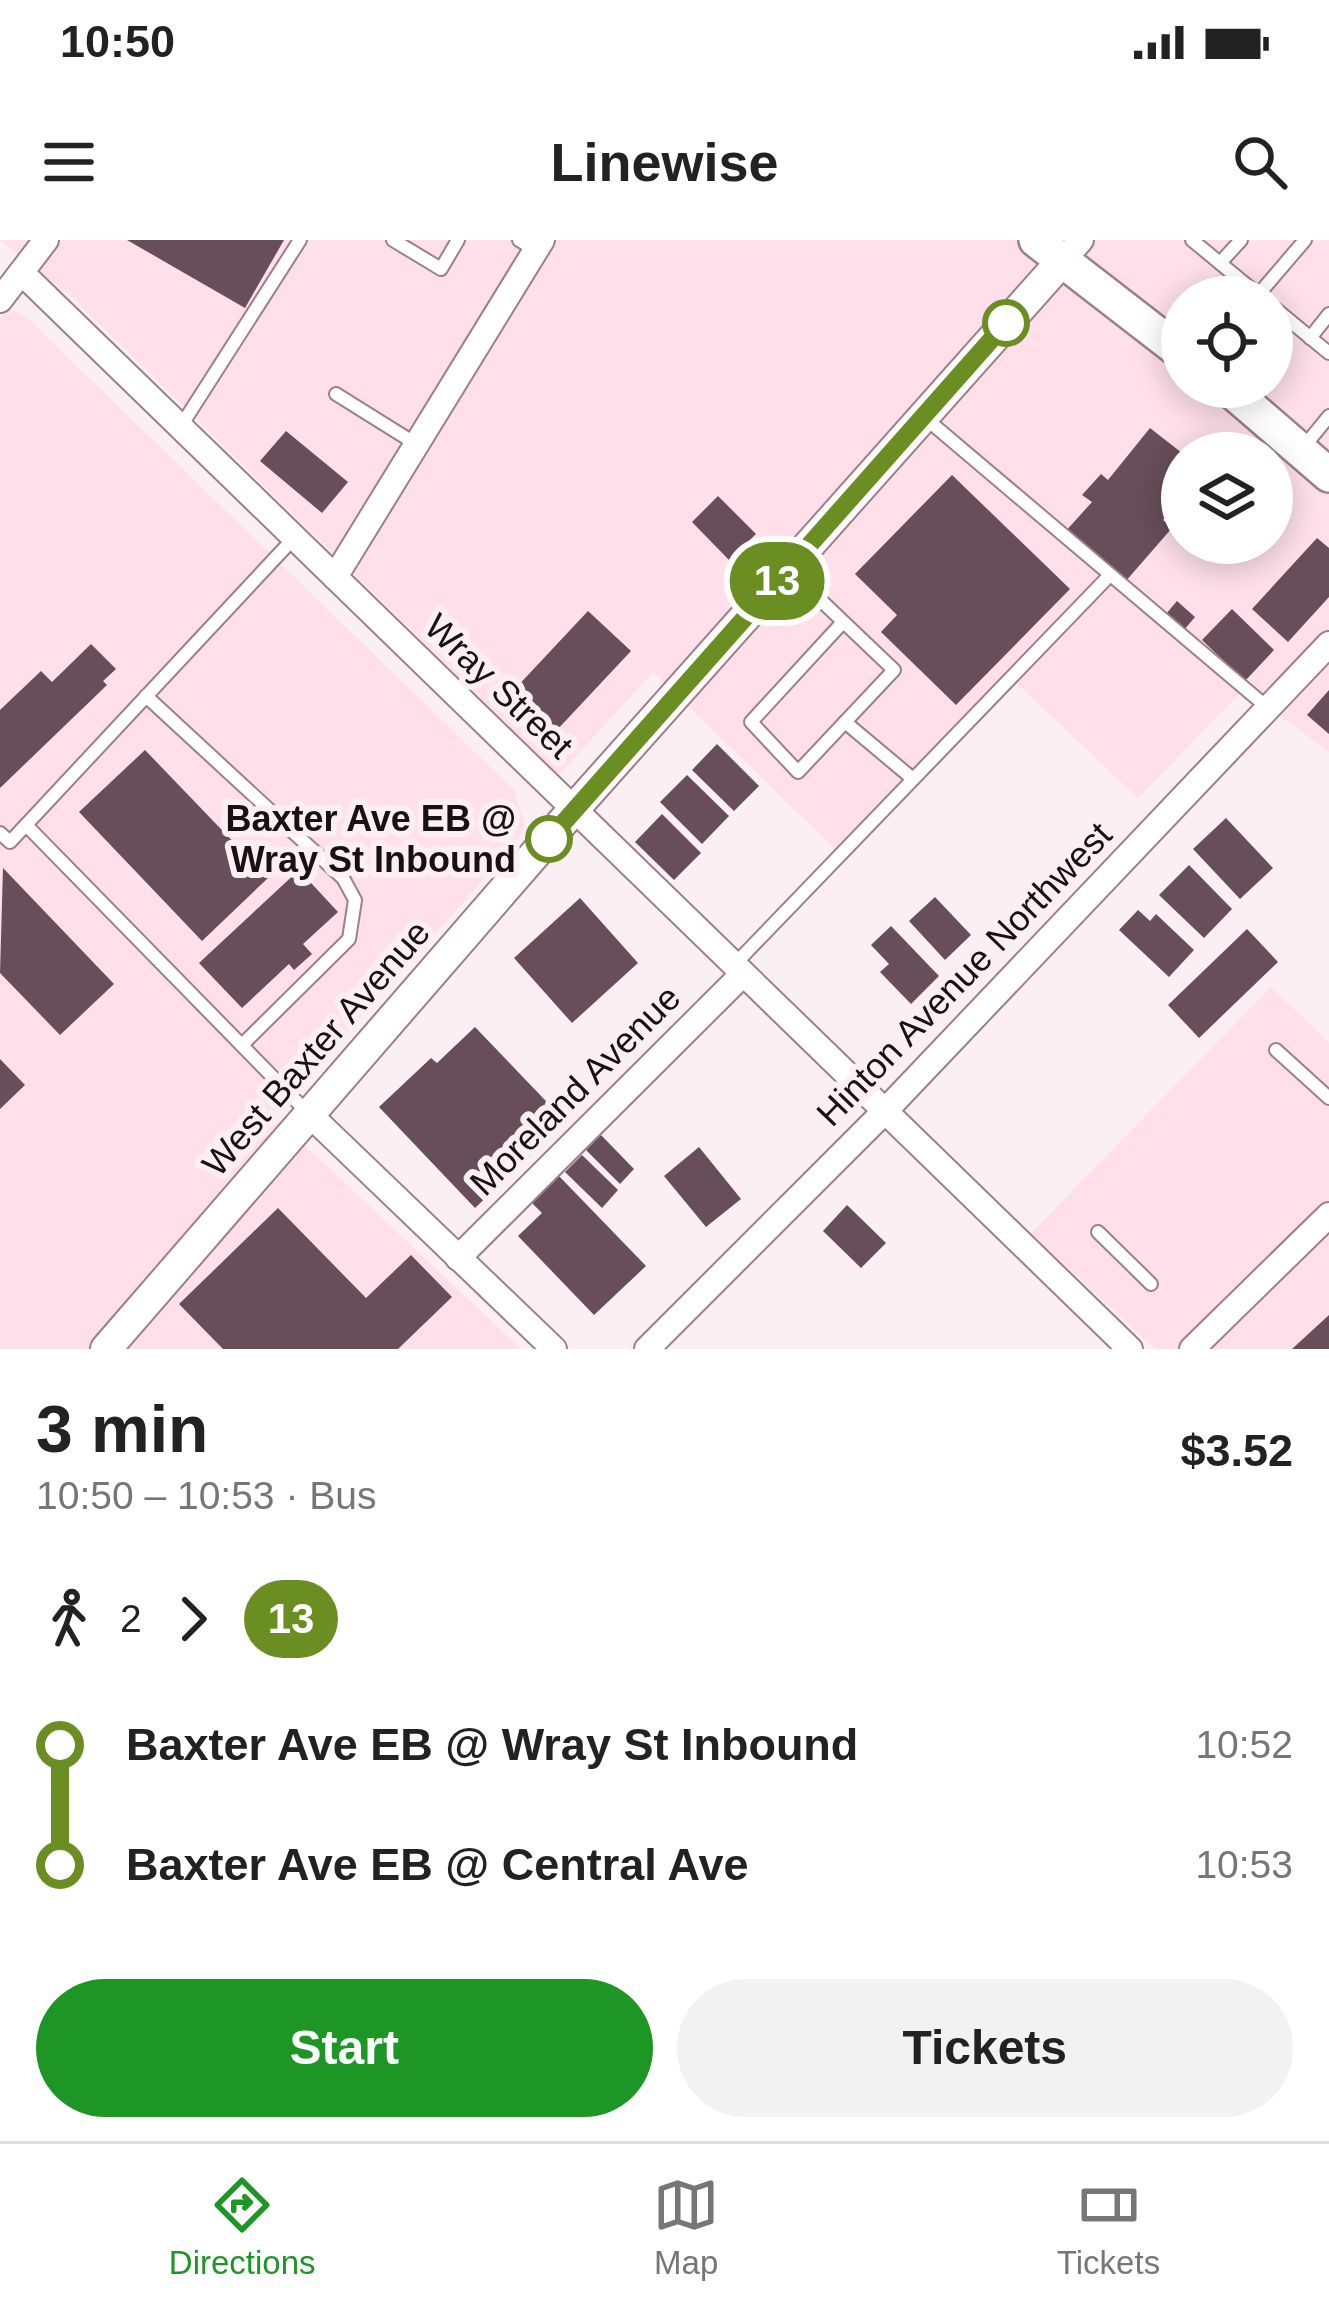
<!DOCTYPE html>
<html lang="en">
<head>
<meta charset="utf-8">
<style>
  :root { --surface:#fff; --page:#f2f2f2; --text:#222; --muted:#767676; --line:#e0e0e0; --accent:#1d9626 }
  body { margin:0; font-family:Arial,sans-serif; background:var(--page); color:var(--text); height:100vh; display:flex; flex-direction:column; font-size:45px; white-space:nowrap }
  * { box-sizing:border-box; margin:0 }
  p { font-size:39px; color:var(--muted) }
  .icon { flex:none; width:66px; height:66px; fill:none; stroke:currentColor; stroke-width:2; stroke-linecap:round; stroke-linejoin:round }
  .map { position:relative; height:1109px; overflow:hidden }
  .panel { display:flex; flex-direction:column; background:var(--surface); flex:1 }
  .panel>* { flex:none }
  .badge { padding:0 24px; border-radius:39px; font-size:42px; line-height:78px }
  .tools { position:absolute; left:1161px; top:36px; display:grid; gap:24px }
  .tools a { display:grid; place-items:center; width:132px; height:132px; border-radius:50%; background:var(--surface); box-shadow:0 6px 30px #0003; font-size:60px }
  .map>.badge { position:absolute; translate:-50% -50%; box-shadow:0 0 0 6px #fff }
  .legs { display:flex; align-items:center; gap:18px; height:132px; padding:0 36px; font-size:39px }
  .legs p { margin-inline-start:auto }
  .summary { display:flex; align-items:center; justify-content:space-between; height:204px; padding:0 36px }
  h1 { font-size:66px; font-weight:700; line-height:90px }
  .button { display:flex; gap:24px; margin-top:auto; padding:24px 36px }
  .button a { flex:1; height:138px; border-radius:72px; background:var(--accent); color:#fff; font-size:48px; font-weight:700; line-height:138px; text-align:center }
  .button a+a { background:var(--page); color:var(--text) }
  ul { padding:0 36px; list-style:none }
  li { display:flex; align-items:center; gap:42px; height:120px; font-size:45px }
  li i { display:grid; place-items:center; width:18px; height:100%; margin:0 15px; background:currentColor }
  li i::after { content:''; width:30px; height:30px; margin:-15px; border:9px solid; border-radius:50%; background:var(--surface) }
  li p { margin-inline-start:auto }
  li:first-child i { background:linear-gradient(#0000 50%,currentColor 0) }
  li:last-child i { background:linear-gradient(currentColor 50%,#0000 0) }
  .status { display:flex; justify-content:space-between; align-items:center; height:84px; padding:0 60px; background:var(--surface); direction:ltr }
  .status svg { height:33px; fill:currentColor }
  header { display:flex; justify-content:space-between; align-items:center; height:156px; padding:0 36px; background:var(--surface); font-size:54px; font-weight:700 }
  .tabs { display:flex; justify-content:space-around; align-items:center; height:168px; border-top:3px solid var(--line); background:var(--surface); font-size:33px; color:var(--muted) }
  .tabs a { display:grid; justify-items:center; gap:6px }
  .tabs .active { color:var(--accent) }
  .map>svg:first-child { display:block }
  .built { fill:#fedfea; fill-rule:evenodd }
  .building { fill:#674e58 }
  .lines { fill:none; stroke-linecap:round; stroke-linejoin:round }
  .service-casing { stroke:#9b7f8a; stroke-width:16 }
  .minor-casing { stroke:#9b7f8a; stroke-width:28 }
  .tertiary-casing { stroke:#9b7f8a; stroke-width:34 }
  .secondary-casing { stroke:#9b7f8a; stroke-width:38 }
  .service { stroke:#fff; stroke-width:12 }
  .minor { stroke:#fff; stroke-width:24 }
  .tertiary { stroke:#fff; stroke-width:30 }
  .secondary { stroke:#fff; stroke-width:33 }
  .line-1-casing { stroke:#fff; stroke-width:27 }
  .line-1 { stroke:#6b8e23; stroke-width:18 }
  .stop-1-dot { fill:#fff; stroke:#6b8e23; stroke-width:6 }
  .labels { text-anchor:middle; dominant-baseline:central; stroke-width:12; stroke-linejoin:round; paint-order:stroke }
  .street-label { font-size:36px; fill:#1a1014; stroke:#fceff4 }
  .stop-label { font-size:36px; font-weight:bold; fill:#1a1014; stroke:#fceff4; text-anchor:end }
</style>
</head>
<body>
<div class="status"><b>10:50</b><svg viewBox="0 0 49 12"><path d="M0 12V9h3v3zM5 12V6h3v6zM10 12V3h3v9zM15 12V0h3v12zM26 1h20v11H26zM47 4h2v5h-2z"/></svg></div>
<header><svg class="icon" aria-label="menu" viewBox="0 0 24 24"><path d="M4 6h16M4 12h16M4 18h16"/></svg>Linewise<svg class="icon" aria-label="search" viewBox="0 0 24 24"><circle cx="10" cy="10" r="6"/><path d="M15 15l6 6"/></svg></header>
<div class="map">
<svg width="1329" height="1109" viewBox="0 0 1329 1109">
  <rect width="100%" height="100%" fill="#fceff4"/>
  <g class="built">
    <path d="M0,0h1329v512l-85,-63 -106,109 -126,-119 -172,175 -187,-182 -94,103 -486,-477zM1182,57h90v90h-90zM1182,213h90v90h-90z"/>
    <polygon points="7,70 22,73 514,550 524,582 519,599 274,876 521,1109 0,1109 0,78"/>
    <polygon points="1271,747 1329,803 1329,1109 1155,1109 1031,993"/>
  </g>
  <g class="building">
    <polygon points="127,0 284,0 245,68"/>
    <polygon points="1150,188 1182,213 1182,257 1163,280 1172,288 1125,342 1064,293 1092,262 1082,255 1101,234 1108,240"/>
    <polygon points="286,191 348,242 322,273 260,221"/>
    <polygon points="952,235 1070,349 956,465 881,392 897,375 855,334"/>
    <polygon points="718,256 756,294 729,320 692,282"/>
    <polygon points="1317,298 1329,308 1329,357 1288,402 1252,369"/>
    <polygon points="1177,361 1195,377 1184,390 1166,374"/>
    <polygon points="1232,369 1274,410 1245,441 1202,400"/>
    <polygon points="588,371 631,411 556,491 513,451"/>
    <polygon points="91,404 116,429 103,441 107,445 0,548 0,470 41,431 52,442"/>
    <polygon points="1329,450 1329,494 1307,475"/>
    <polygon points="717,504 759,546 734,571 692,530"/>
    <polygon points="145,510 268,638 202,701 79,572"/>
    <polygon points="687,535 729,576 702,604 660,562"/>
    <polygon points="662,574 701,613 674,640 635,602"/>
    <polygon points="1226,578 1273,628 1240,659 1193,609"/>
    <polygon points="1189,625 1232,669 1204,698 1159,655"/>
    <polygon points="3,628 114,744 60,795 0,733"/>
    <polygon points="299,630 338,672 303,704 312,714 294,730 289,724 242,768 199,723"/>
    <polygon points="935,657 971,695 945,720 909,681"/>
    <polygon points="580,658 638,723 572,783 514,718"/>
    <polygon points="1138,670 1150,681 1156,674 1194,710 1169,737 1119,690"/>
    <polygon points="891,686 939,736 911,764 880,732 889,724 871,705"/>
    <polygon points="1247,689 1278,722 1199,798 1168,765"/>
    <polygon points="475,787 566,882 475,968 379,867 431,818 437,823"/>
    <polygon points="0,819 25,845 0,869"/>
    <polygon points="601,895 634,929 620,944 586,910"/>
    <polygon points="699,907 741,959 706,987 664,936"/>
    <polygon points="582,915 618,950 602,968 565,932"/>
    <polygon points="558,935 646,1026 594,1075 518,996 542,973 531,962"/>
    <polygon points="847,965 886,1003 861,1028 823,991"/>
    <polygon points="278,968 366,1058 411,1015 452,1057 398,1109 223,1109 179,1064"/>
    <polygon points="1329,1075 1329,1109 1292,1109"/>
  </g>
  <g class="lines">
    <g class="service-casing">
      <g id="service">
        <polyline points="393,0 441,29 458,0"/>
        <polyline points="519,0 536,10"/>
        <polyline points="1192,0 1261,57"/>
        <polyline points="1220,23 1241,0"/>
        <polyline points="1258,55 1305,0"/>
        <polyline points="1272,66 1329,113"/>
        <polyline points="1310,98 1329,74"/>
        <polyline points="336,154 416,204"/>
        <polyline points="924,177 1268,468"/>
        <polyline points="181,186 300,0"/>
        <polyline points="1302,209 1329,176"/>
        <polyline points="789,330 894,430 798,532 751,482 843,382"/>
        <polyline points="146,456 343,638 355,660 349,699 242,805"/>
        <polyline points="845,482 913,539"/>
        <polyline points="26,585 309,874"/>
        <polyline points="0,593 10,602 294,298"/>
        <polyline points="735,724 1110,335"/>
        <polyline points="1276,810 1329,858"/>
        <polyline points="1098,992 1151,1044"/>
      </g>
    </g>
    <g class="minor-casing">
      <g id="minor">
        <polyline points="1062,21 1081,0"/>
        <polyline points="24,35 1130,1109"/>
        <polyline points="0,60 46,0"/>
        <polyline points="335,337 542,0"/>
        <polyline points="310,875 554,1109"/>
        <polyline points="458,1018 743,734"/>
        <polyline points="647,1109 885,871 1329,404"/>
        <polyline points="1192,1109 1329,975"/>
      </g>
    </g>
    <g class="tertiary-casing">
      <polyline id="tertiary" points="106,1109 574,569 1062,21"/>
    </g>
    <g class="secondary-casing">
      <g id="secondary">
        <polyline points="1036,0 1182,113"/>
        <polyline points="1227,147 1329,235"/>
      </g>
    </g>
    <use href="#service" class="service"/>
    <use href="#minor" class="minor"/>
    <use href="#tertiary" class="tertiary"/>
    <use href="#secondary" class="secondary"/>
  </g>
  <g class="lines">
    <g class="line-1-casing">
      <polyline id="line-1" points="549,599 1006,83"/>
    </g>
    <use href="#line-1" class="line-1"/>
  </g>
  <g class="stop-1-dot">
    <circle cx="1006" cy="83" r="21"/>
    <circle cx="549" cy="599" r="21"/>
  </g>
  <g class="labels">
    <g class="street-label">
      <text transform="translate(499 446) rotate(44)">Wray Street</text>
      <text transform="translate(964 734) rotate(-46)">Hinton Avenue Northwest</text>
      <text transform="translate(316 808) rotate(-49)">West Baxter Avenue</text>
      <text transform="translate(575 850) rotate(-45)">Moreland Avenue</text>
    </g>
    <g class="stop-label">
      <text x="516" y="578">Baxter Ave EB @<tspan x="516" dy="41">Wray St Inbound</tspan></text>
    </g>
  </g>
</svg>
<div class="tools">
<a><svg class="icon" aria-label="locate" viewBox="0 0 24 24"><circle cx="12" cy="12" r="6"/><path d="M12 2v4M12 18v4M2 12h4M18 12h4"/></svg></a>
<a><svg class="icon" aria-label="layers" viewBox="0 0 24 24"><path d="M12 4l9 5-9 5-9-5zM3 14l9 5 9-5"/></svg></a>
</div>
<b class="badge" style="left:777px;top:341px;background:#6b8e23;color:#fff">13</b>
</div>
<section class="panel">
<div class="summary"><div><h1>3 min</h1><p>10:50 – 10:53 · Bus</p></div><b>$3.52</b></div>
<div class="legs"><svg class="icon" aria-label="walk" viewBox="0 0 24 24"><circle cx="13" cy="4" r="2"/><path d="M13 8l-2 6 4 7M11 14l-3 7M7 12l3-4h3l4 4"/></svg>2<svg class="icon" aria-label="forward" viewBox="0 0 24 24"><path d="M9 5l7 7-7 7"/></svg><b class="badge" style="background:#6b8e23;color:#fff">13</b></div>
<ul>
<li><i style="color:#6b8e23"></i><b>Baxter Ave EB @ Wray St Inbound</b><p>10:52</p></li>
<li><i style="color:#6b8e23"></i><b>Baxter Ave EB @ Central Ave</b><p>10:53</p></li>
</ul>
<div class="button"><a>Start</a><a>Tickets</a></div>
</section>
<nav class="tabs">
<a class="active"><svg class="icon" aria-label="directions" viewBox="0 0 24 24"><path d="M12 3l9 9-9 9-9-9zM9 14v-3h6M13 9l2 2-2 2"/></svg>Directions</a>
<a><svg class="icon" aria-label="map" viewBox="0 0 24 24"><path d="M3 6l6-2 6 2 6-2v14l-6 2-6-2-6 2zM9 4v14M15 6v14"/></svg>Map</a>
<a><svg class="icon" aria-label="tickets" viewBox="0 0 24 24"><path d="M3 7h18v10H3zM15 7v10"/></svg>Tickets</a>
</nav>
</body>
</html>
